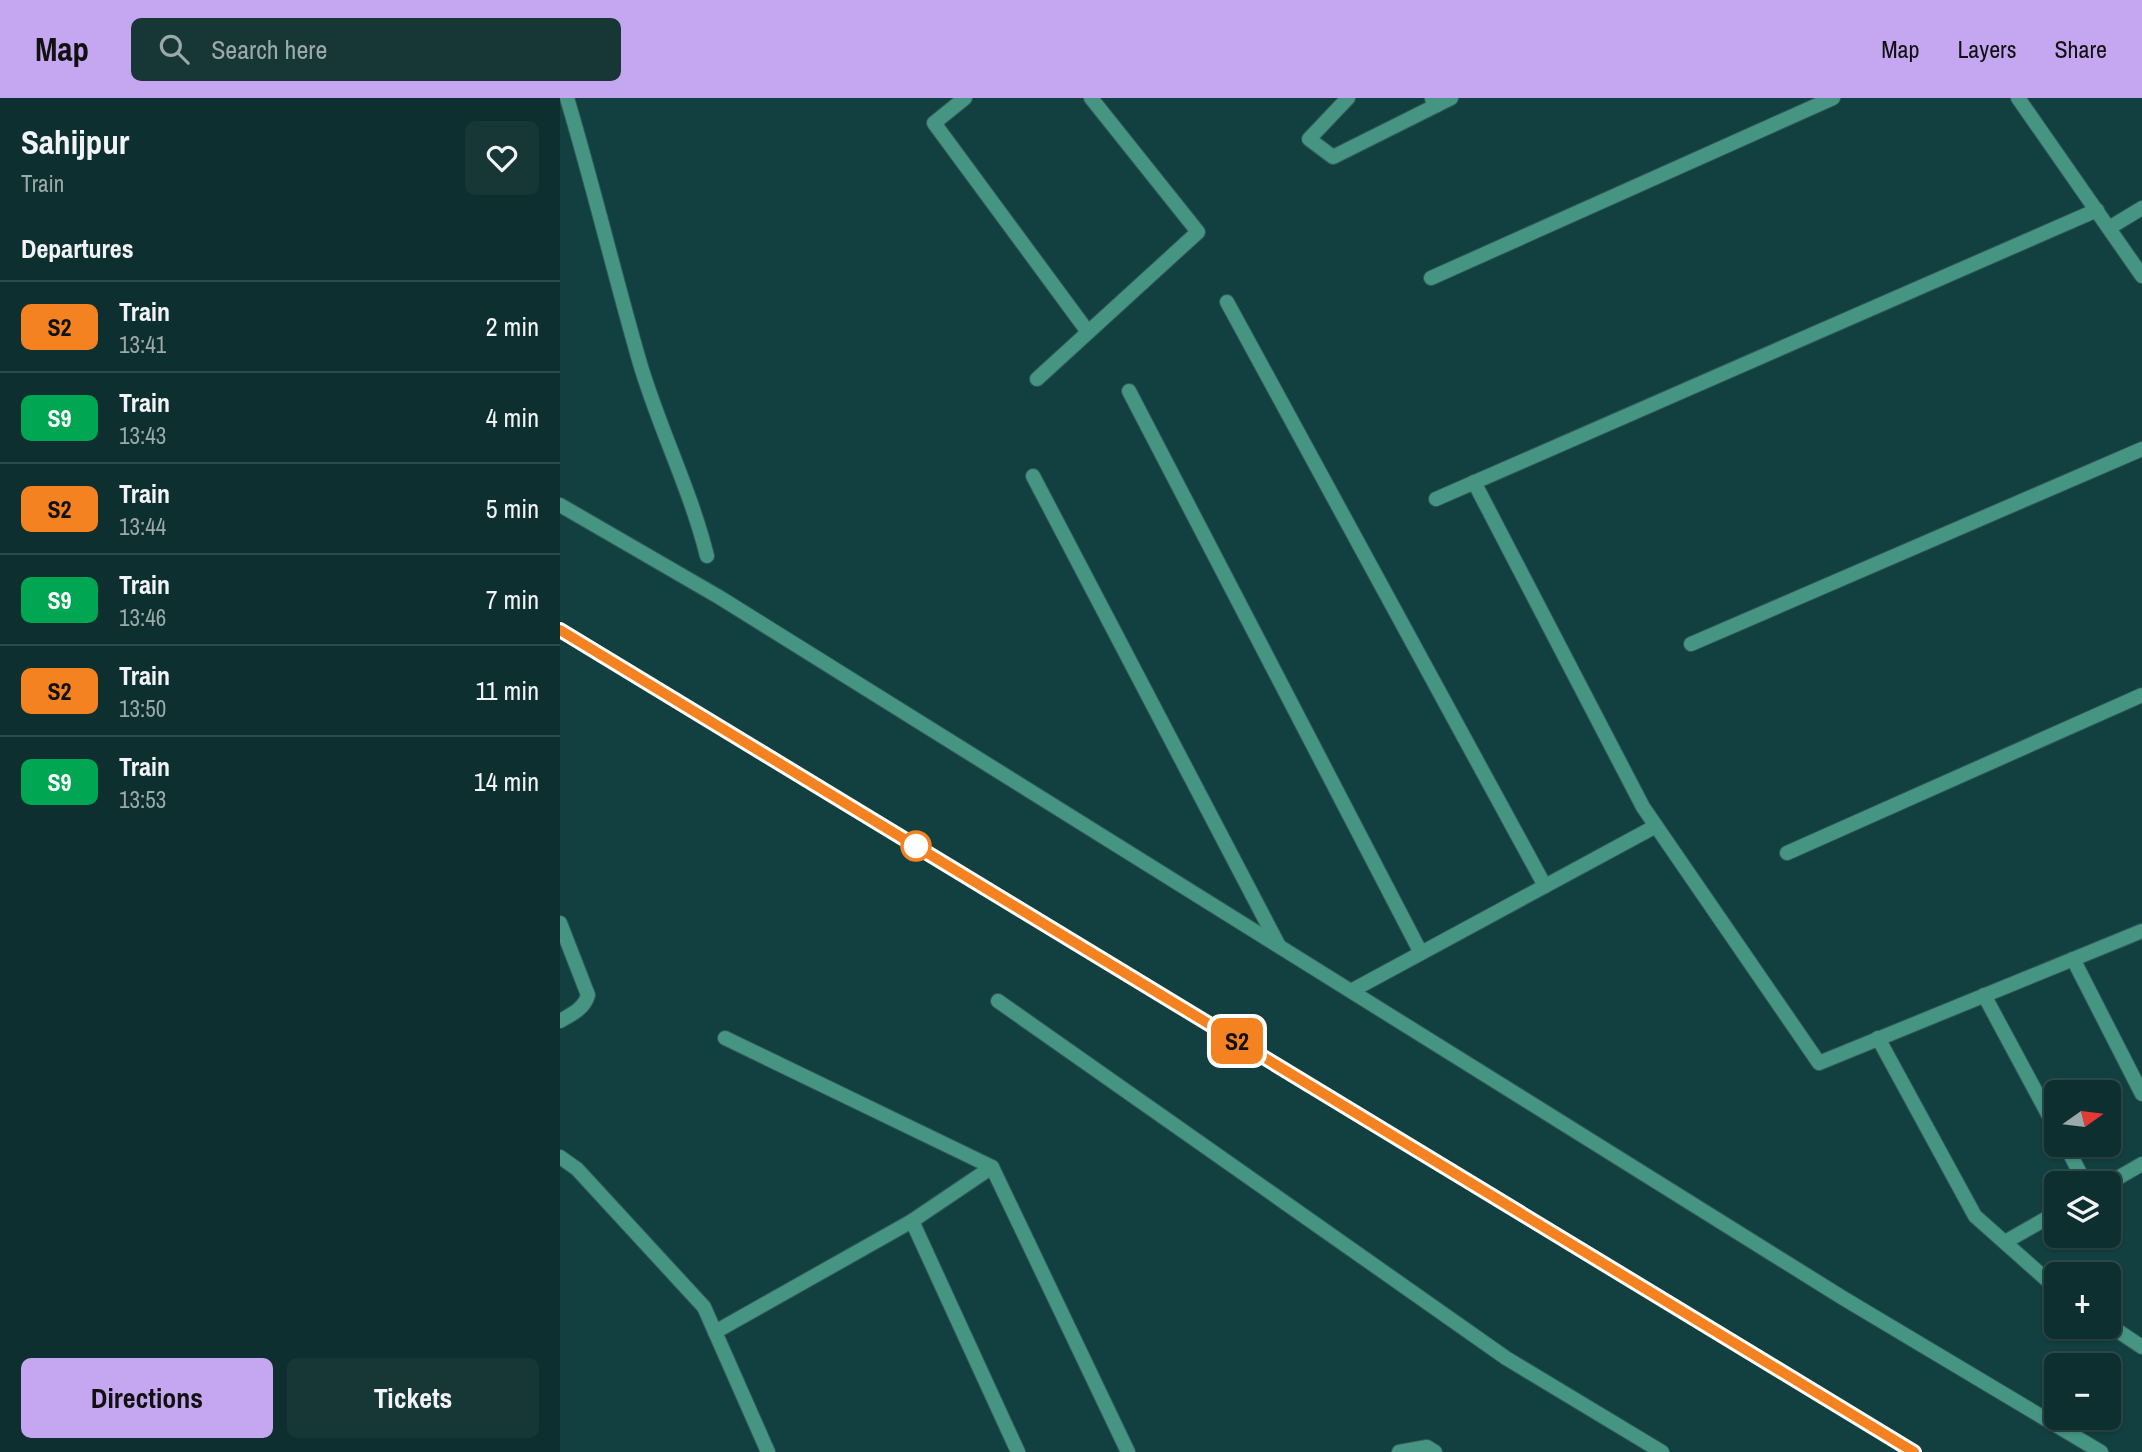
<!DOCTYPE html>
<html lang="en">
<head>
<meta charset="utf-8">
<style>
  :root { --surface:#0e2f2f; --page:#173737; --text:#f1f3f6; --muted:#9ba9aa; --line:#2e4a4b; --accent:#c5a7f1 }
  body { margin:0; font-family:"Archivo Narrow",sans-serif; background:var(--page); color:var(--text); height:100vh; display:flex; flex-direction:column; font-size:26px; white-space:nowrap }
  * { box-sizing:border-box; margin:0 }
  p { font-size:23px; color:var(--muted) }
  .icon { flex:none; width:38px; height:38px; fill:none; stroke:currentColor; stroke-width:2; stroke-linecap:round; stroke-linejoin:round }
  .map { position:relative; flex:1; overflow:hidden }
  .drawer { display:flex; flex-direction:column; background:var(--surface); width:560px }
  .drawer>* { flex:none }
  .badge { padding:0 14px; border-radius:10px; font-size:24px; line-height:46px }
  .needle { width:46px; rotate:76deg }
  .controls { position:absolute; left:1484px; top:982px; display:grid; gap:14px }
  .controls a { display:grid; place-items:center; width:77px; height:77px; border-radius:10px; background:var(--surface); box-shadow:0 2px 5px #0004,0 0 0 2px var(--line); font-size:35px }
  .map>.badge { position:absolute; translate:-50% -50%; box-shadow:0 0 0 4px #fff }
  h2 { padding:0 21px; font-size:26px; line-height:63px }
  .round { display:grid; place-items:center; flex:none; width:74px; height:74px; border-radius:10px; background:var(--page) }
  .summary { display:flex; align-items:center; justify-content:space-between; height:119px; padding:0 21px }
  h1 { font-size:33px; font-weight:800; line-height:52px }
  .primary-button { display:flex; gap:14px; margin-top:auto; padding:14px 21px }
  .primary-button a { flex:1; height:80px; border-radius:10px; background:var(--accent); color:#111; font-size:28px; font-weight:800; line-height:80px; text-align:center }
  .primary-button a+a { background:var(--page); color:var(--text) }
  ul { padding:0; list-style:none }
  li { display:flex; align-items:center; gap:21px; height:91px; padding:0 21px; border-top:2px solid var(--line) }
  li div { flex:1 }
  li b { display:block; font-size:26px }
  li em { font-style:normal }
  li .badge { min-width:77px; font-weight:700; text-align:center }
  header { display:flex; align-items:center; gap:42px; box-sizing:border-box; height:98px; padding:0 35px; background:var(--accent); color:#111 }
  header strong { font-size:33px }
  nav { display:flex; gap:38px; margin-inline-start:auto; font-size:24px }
  .search { width:490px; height:63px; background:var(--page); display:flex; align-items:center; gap:18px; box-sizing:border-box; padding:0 24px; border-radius:10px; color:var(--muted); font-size:26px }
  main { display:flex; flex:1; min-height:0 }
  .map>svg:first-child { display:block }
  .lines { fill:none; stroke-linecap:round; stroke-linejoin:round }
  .minor-casing { stroke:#325b5b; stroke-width:16 }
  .minor { stroke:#459582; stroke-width:14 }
  .rail-casing { stroke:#729393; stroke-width:8 }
  .rail { stroke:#102222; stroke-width:5; stroke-dasharray:16; stroke-linecap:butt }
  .line-casing { stroke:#fff; stroke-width:16 }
  .line { stroke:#f58220; stroke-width:10 }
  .stop-dot { fill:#fff; stroke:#f58220; stroke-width:3.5 }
</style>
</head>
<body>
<header>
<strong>Map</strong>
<div class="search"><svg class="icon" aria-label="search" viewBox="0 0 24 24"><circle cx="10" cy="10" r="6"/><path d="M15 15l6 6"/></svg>Search here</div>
<nav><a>Map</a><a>Layers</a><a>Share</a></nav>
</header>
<main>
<section class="drawer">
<div class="summary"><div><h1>Sahijpur</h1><p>Train</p></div><a class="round"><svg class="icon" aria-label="heart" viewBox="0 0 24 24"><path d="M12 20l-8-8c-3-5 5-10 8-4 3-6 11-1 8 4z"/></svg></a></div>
<h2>Departures</h2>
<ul>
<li><span class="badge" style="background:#f58220;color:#111">S2</span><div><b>Train</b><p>13:41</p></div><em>2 min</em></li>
<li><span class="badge" style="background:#00a651;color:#fff">S9</span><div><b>Train</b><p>13:43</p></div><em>4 min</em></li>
<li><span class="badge" style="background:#f58220;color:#111">S2</span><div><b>Train</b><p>13:44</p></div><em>5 min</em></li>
<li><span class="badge" style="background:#00a651;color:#fff">S9</span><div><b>Train</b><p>13:46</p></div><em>7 min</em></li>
<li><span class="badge" style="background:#f58220;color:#111">S2</span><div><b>Train</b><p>13:50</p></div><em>11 min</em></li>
<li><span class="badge" style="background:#00a651;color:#fff">S9</span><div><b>Train</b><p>13:53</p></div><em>14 min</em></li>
</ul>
<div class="primary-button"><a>Directions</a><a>Tickets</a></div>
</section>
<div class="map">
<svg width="1582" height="1354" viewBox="0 0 1582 1354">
  <rect width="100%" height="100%" fill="#123f3f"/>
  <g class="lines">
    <g class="minor-casing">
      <g id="minor">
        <path d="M7,0c26,87 47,175 72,262 19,66 51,128 68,196"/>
        <polyline points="405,0 374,25 528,234"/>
        <polyline points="788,0 749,41 773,59 877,7"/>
        <polyline points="1458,0 1582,178"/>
        <polyline points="872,1 877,7 891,0"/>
        <polyline points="1549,130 1582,110"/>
        <polyline points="871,180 1273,0"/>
        <polyline points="667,204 985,788"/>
        <polyline points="477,281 638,134 531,0"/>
        <polyline points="569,293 861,855"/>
        <polyline points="473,378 719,848"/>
        <polyline points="914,384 1083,709 1259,965 1582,833"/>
        <polyline points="876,401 1537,112"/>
        <polyline points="0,407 159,499 1283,1200 1541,1354"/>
        <polyline points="1131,546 1582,351"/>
        <polyline points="1227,755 1582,597"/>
        <path d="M0,825l28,72c-4,14 -16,19 -28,26"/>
        <polyline points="1513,861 1582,996"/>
        <polyline points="791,893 1096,728"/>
        <polyline points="1424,897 1496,1031"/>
        <polyline points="438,903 946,1260 1102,1354"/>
        <polyline points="1318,940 1415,1118 1496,1190"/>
        <polyline points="1505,1046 1525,1085"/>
        <polyline points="0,1059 17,1071 144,1209 208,1354"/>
        <polyline points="432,1069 568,1354"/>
        <polyline points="1549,1085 1582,1066"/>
        <polyline points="352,1123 458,1354"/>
        <polyline points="1445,1144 1496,1115"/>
        <polyline points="1549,1227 1582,1249"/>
        <polyline points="155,1234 352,1123 432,1069 165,940"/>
        <polyline points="839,1354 867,1349 875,1354"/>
      </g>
    </g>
    <use href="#minor" class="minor"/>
    <g class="rail-casing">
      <polyline id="rail" points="0,532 1354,1354"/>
    </g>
    <use href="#rail" class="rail"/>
  </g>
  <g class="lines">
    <g class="line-casing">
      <polyline id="line" points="0,532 1354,1354"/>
    </g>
    <use href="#line" class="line"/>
  </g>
  <circle class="stop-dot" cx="356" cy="748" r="14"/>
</svg>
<div class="controls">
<a><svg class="needle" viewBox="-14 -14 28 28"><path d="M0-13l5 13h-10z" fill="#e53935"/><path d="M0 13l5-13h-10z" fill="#9ba9aa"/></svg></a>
<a><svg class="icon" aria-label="layers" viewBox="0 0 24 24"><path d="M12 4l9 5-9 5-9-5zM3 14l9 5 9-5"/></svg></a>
<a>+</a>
<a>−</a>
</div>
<b class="badge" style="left:677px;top:943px;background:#f58220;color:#111">S2</b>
</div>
</main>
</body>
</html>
